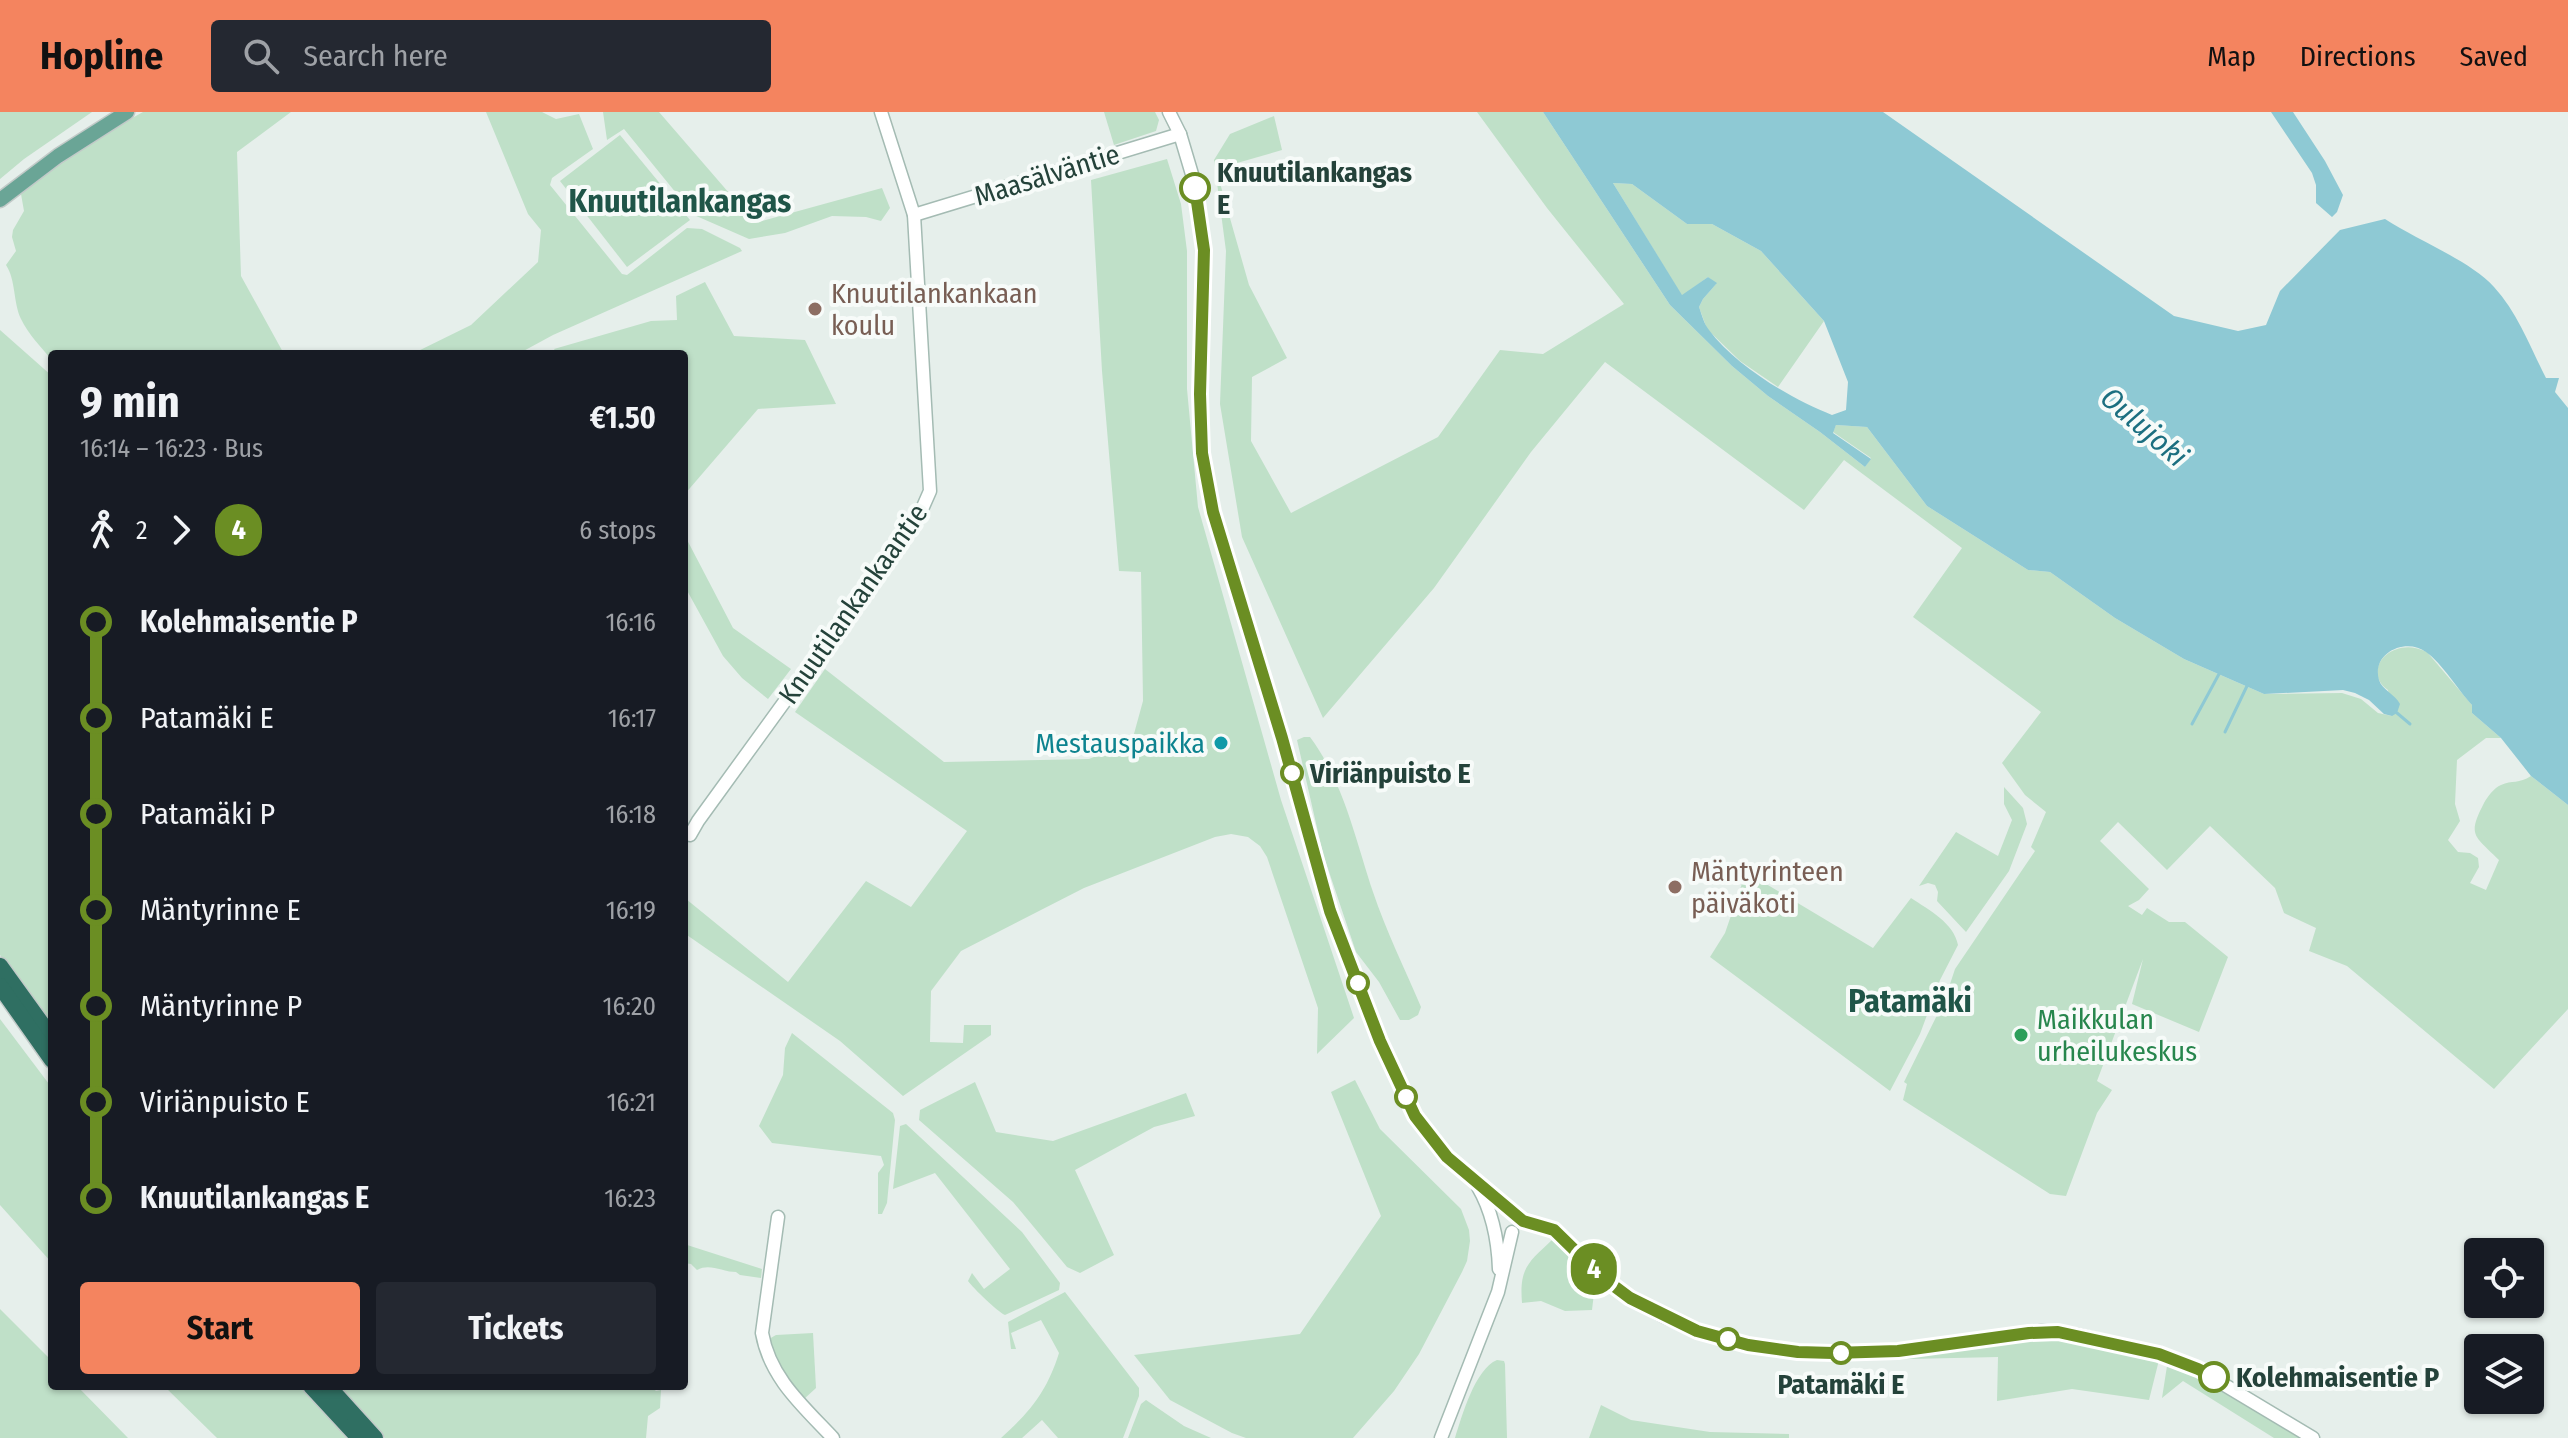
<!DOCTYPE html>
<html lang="en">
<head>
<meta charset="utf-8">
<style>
  :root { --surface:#171b24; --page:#242831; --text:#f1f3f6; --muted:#9ea1a6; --accent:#f4845f }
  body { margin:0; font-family:"Fira Sans Condensed",sans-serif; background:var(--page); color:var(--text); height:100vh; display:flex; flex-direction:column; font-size:30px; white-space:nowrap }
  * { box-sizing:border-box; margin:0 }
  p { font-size:26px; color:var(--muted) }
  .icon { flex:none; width:44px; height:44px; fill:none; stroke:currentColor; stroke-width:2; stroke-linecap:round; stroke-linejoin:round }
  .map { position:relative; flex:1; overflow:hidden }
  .side { position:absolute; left:48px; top:238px; width:640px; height:1040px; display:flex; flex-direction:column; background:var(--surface); border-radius:8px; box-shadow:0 2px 6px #0004 }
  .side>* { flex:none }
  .badge { padding:0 16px; border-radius:26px; font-size:28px; line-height:52px }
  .buttons { position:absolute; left:2464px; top:1126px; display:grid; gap:16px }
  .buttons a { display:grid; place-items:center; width:80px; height:80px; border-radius:8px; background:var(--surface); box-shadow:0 2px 6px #0004; font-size:40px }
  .map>.badge { position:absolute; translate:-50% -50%; box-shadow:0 0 0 4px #fff }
  .legs { display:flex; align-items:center; gap:12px; height:88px; padding:0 32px; font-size:26px }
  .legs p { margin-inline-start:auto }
  .summary { display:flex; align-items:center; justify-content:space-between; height:136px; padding:0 32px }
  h1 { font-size:44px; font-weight:700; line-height:60px }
  .button { display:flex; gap:16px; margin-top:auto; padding:16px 32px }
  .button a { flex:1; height:92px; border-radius:8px; background:var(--accent); color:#111; font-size:32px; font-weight:700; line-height:92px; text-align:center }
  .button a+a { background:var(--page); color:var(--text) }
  ul { padding:0 32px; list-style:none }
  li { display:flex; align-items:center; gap:28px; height:96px; font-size:30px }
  li i { display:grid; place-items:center; width:12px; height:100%; margin:0 10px; background:currentColor }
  li i::after { content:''; width:20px; height:20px; margin:-10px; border:6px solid; border-radius:50%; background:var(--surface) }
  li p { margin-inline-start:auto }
  li:first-child i { background:linear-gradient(#0000 50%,currentColor 0) }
  li:last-child i { background:linear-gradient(currentColor 50%,#0000 0) }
  header { display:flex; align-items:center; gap:48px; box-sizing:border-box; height:112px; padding:0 40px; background:var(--accent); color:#111 }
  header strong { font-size:38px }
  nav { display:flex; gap:44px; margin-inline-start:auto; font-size:28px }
  .search { width:560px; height:72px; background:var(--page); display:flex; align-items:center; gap:20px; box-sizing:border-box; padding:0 28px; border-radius:8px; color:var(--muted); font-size:30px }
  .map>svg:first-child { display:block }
  .green { fill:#bfe0c8 }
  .water { fill:#8ec9d4; fill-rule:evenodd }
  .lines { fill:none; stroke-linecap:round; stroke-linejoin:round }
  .stream { stroke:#8ec9d4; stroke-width:3 }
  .secondary-casing { stroke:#a4bbb3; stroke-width:15 }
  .primary-casing { stroke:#c2cac8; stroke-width:17 }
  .highway-casing { stroke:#c2cac8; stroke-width:19 }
  .secondary { stroke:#fff; stroke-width:12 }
  .primary { stroke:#6aa596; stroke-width:14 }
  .highway { stroke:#2f6f62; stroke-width:16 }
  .line-1-casing { stroke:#fff; stroke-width:18 }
  .line-1 { stroke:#6b8e23; stroke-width:12 }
  .stop-1-dot { fill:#fff; stroke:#6b8e23; stroke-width:4 }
  .education-dot { fill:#8d6e63; stroke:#f7fbf9; stroke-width:3 }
  .culture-dot { fill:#0f9aa8; stroke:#f7fbf9; stroke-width:3 }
  .leisure-dot { fill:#2e9e5b; stroke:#f7fbf9; stroke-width:3 }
  .labels { text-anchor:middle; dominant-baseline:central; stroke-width:8; stroke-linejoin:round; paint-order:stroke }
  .stop-label { font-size:28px; font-weight:bold; fill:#24423a; stroke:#f7fbf9; text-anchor:start }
  .street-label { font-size:28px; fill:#24423a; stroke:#f7fbf9 }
  .education-label { font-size:28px; fill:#785e54; stroke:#f7fbf9; text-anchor:start }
  .culture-label { font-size:28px; fill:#0d838f; stroke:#f7fbf9; text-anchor:end }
  .leisure-label { font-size:28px; fill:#27864d; stroke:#f7fbf9; text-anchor:start }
  .water-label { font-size:30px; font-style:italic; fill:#1c6f80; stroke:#f7fbf9 }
  .quarter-label { font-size:32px; font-weight:bold; fill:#1f5548; stroke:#f7fbf9 }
</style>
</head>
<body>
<header>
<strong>Hopline</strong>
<div class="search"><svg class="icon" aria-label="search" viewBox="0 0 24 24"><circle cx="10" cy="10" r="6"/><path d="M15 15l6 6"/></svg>Search here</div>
<nav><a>Map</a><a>Directions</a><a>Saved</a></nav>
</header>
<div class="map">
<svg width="2568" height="1326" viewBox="0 0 2568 1326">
  <rect width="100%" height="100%" fill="#e6efeb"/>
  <g class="green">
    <polygon points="0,0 92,0 24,47 0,67"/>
    <path d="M143,0h148l-54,40 4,124 43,78h-232v6c-10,-12 -24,-26 -31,-41 -8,-17 -5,-39 -15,-54l10,-14 -4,-14 1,-7 11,-19 -3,-17 2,-5 68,-48z"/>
    <polygon points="486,0 542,0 556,7 579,2 593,37 552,66 550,73 622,162 627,163 687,116 702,117 740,136 742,139 553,223 518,242 412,242 471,213 538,150 541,118 528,102"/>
    <polygon points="603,0 659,0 755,111 882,76 890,96 881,109 866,105 832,104 785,121 749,127 694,103 624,17 607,28"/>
    <polygon points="1104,0 1155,0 1159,8 1156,19 1114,33"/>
    <path d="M1477,0h66l127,193 62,61 36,30 52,36 45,35 6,-9 -38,-26 3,-7 31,2 60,79 101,64 22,2 65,46 69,41 80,35 78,-1 19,6 17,14 14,3 -4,-26c-28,-19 4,-56 39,-38l45,53v8l29,25h-15l-29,22 -2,44 5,17 -12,19 10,12 12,1 8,5 1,9 -9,16 16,7 13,-30c-25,-25 -32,-24 -15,-57 4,-7 10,-15 17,-18 11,-5 18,-1 30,-9l37,29v204l-74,80 -147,-123 -38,-15 7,-23 -32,-15 -9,-25 -65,-62 -43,44 -49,-48 -18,19 49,48 -10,11 -11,6 14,9 5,-7 22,14h16l43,35 -29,75 -67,-28 11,-45 -46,122 15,9 -15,23 -31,83 -16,-2 -147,-94 4,-16 -3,-2 41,-83 10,-30 80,-118 -4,-4 15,-35 -21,-17 -23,-32 39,-51 -128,-95 49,-69 -118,-88 -40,50 -199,-148 -74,90 -97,136 -111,130 -81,-181 -22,-133 6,-153 -12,-91 16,-26 44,-18 8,34 -66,19 33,116 38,73 -35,19 -1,64 40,72 147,-76 62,-87 43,4 81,-50 -77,-96z"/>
    <polygon points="620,23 690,108 627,155 560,69"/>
    <polygon points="1167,47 1181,92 1187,139 1187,277 1198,395 1281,688 1354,906 1317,942 1318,896 1267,745 1260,734 1248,725 1231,722 1215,725 1084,776 961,839 931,879 930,930 963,931 964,913 991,913 991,923 903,984 840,929 684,821 684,789 686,787 788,870 866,769 911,795 967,719 795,600 825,557 944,650 1089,647 1132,629 1143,589 1141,460 1119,459 1102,259 1091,68"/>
    <polygon points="1613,71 1632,72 1687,112 1712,112 1761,139 1824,209 1778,275 1740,249 1707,217 1699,195 1703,187 1716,172 1708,165 1682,184"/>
    <polygon points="705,170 734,224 805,228 836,292 758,297 684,383 684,242 557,242 554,237 651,209 677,208 676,184"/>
    <polygon points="0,218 52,264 52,915 0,843"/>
    <polygon points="684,422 733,516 791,557 768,587 742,566 723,544 684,473"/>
    <path d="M1304,625h6c34,46 45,101 63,155 13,39 32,77 48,115l-3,8 -9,5h-9l-21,-38 -23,-30 -33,-98 -26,-114z"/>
    <polygon points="2004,675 2023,696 2027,712 2009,759 1966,820 1937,789 1938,780 1935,773 1928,771 1919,774 1956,720 1998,744 2012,708 2004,692"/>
    <path d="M1746,760l127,76 38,-50c18,12 43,25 47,47l-18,35 -20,54 -30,57 -180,-134 15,-24z"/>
    <polygon points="0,907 52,976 52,1151 0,1093"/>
    <polygon points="792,921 893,1001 895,1008 887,1091 882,1102 878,1102 878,1061 884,1053 881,1044 772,1031 759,1014 783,963 785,936"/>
    <polygon points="1355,968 1380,1017 1461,1097 1469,1118 1470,1129 1467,1149 1462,1160 1419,1242 1394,1279 1353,1326 1246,1326 1232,1321 1170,1288 1134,1243 1300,1222 1381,1104 1331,980"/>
    <polygon points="975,970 996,1020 1053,1029 1186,981 1195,1004 1154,1015 1075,1058 1114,1143 1080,1161 1067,1155 1013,1090 919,1008 920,998"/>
    <path d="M906,1012l116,108 38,51 -1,7 -54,25c-7,-3 -32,-27 -37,-34l4,-8 12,16 26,-20 -75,-96 -42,16 7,-63z"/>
    <path d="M1553,1127l40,38 2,8 -3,25 -27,1 -24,-10 -19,2c-3,-36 7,-41 31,-64z"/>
    <path d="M684,1132l78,25 -1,9 -21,-3 -4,-3c-14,0 -26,-9 -39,-2l-6,-6 -7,-1z"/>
    <path d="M1065,1180l74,96v8l-16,42h-65l-16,-18 -20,18h-21c30,-27 46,-47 58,-85l-18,-33 -30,13 5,16h-5l-3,-27z"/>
    <polygon points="0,1197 52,1249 52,1274 77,1274 128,1326 0,1326"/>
    <polygon points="813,1221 816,1276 804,1287 776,1254 769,1227 776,1223"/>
    <polygon points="2044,1224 2076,1228 2159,1248 2149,1288 2072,1277 1997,1289 1998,1245 1866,1248"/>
    <path d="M1497,1248l7,1 1,3 2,74h-52c7,-22 20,-69 42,-78z"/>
    <polygon points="2167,1254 2226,1277 2302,1326 2274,1326 2183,1269 2162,1286"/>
    <polygon points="164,1274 305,1274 350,1326 217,1326"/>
    <polygon points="337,1274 651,1274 656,1279 661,1278 660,1296 648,1304 646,1326 385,1326"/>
    <polygon points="1146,1288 1184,1314 1211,1326 1128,1326 1141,1292"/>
    <polygon points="1601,1293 1631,1308 1710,1320 1789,1322 1789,1326 1589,1326"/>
  </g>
  <g class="water">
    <path d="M1543,0h340l291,204 64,15 28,-6 14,-34 60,-61 45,-11c32,21 86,42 109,68 24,26 36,60 52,91h13l-4,14 13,16v397l-37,-29 -30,-38 -29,-25v-8c-14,-15 -30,-42 -46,-53 -20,-15 -55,1 -47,28 3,10 16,14 21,24l-3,9 -5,3 -8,-2 -15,-14 -14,-7 -12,-3 -79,4 -80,-35 -69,-41 -65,-46 -22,-2 -101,-64 -60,-79 -31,-2 -3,8 38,26 -6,8 -45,-35 -52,-36 -36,-30 -62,-61zM1613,71l19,1 55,40h25l49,27 63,70 24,61 -2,28 -14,5c-41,-16 -96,-49 -123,-85 -5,-6 -7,-15 -10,-23l4,-8 14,-16 -9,-6 -26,18z"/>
    <polygon points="2271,0 2293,0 2325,49 2343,83 2337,100 2332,105 2316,91 2316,73 2312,61"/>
  </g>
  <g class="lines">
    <g class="stream">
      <polyline points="2397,601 2410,612"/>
      <polyline points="2192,612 2219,562"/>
      <polyline points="2225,620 2247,574"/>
    </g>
    <g class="secondary-casing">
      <g id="secondary">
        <polyline points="1169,0 1180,22 1194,69 1204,138 1200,282 1202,341 1213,400 1282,626 1330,799 1380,929 1415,1004 1447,1045 1523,1109 1554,1118 1602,1165 1630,1186 1665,1205 1697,1219 1748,1233 1798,1240 1833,1241 1898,1239 2042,1219 2078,1223 2165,1244 2198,1257 2313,1326"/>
        <polyline points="914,103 1180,22"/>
        <polyline points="690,723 698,709 919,404 930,379 914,103 881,0"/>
        <path d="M1478,1075c14,24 20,54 21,82"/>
        <path d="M778,1105l-16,116c8,45 41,73 71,105"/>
        <polyline points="1441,1326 1498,1180 1512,1120"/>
      </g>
    </g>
    <g class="primary-casing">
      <polyline id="primary" points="0,88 58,44 127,0"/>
    </g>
    <g class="highway-casing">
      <g id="highway">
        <polyline points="0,854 52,926"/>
        <polyline points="0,874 52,948"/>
        <polyline points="311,1274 359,1326"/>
        <polyline points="328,1274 375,1326"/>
      </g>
    </g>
    <use href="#secondary" class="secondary"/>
    <use href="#primary" class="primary"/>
    <use href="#highway" class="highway"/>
  </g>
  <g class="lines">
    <g class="line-1-casing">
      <polyline id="line-1" points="1195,76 1204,138 1200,282 1202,341 1213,400 1282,626 1330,799 1380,929 1415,1004 1447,1045 1523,1109 1554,1118 1602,1165 1630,1186 1697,1219 1748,1233 1798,1240 1833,1241 1898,1239 2029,1221 2058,1220 2159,1242 2198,1257 2214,1265"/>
    </g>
    <use href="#line-1" class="line-1"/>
  </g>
  <g class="stop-1-dot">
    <circle cx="1195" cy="76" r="14"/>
    <circle cx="1292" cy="661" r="10"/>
    <circle cx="1358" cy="871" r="10"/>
    <circle cx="1406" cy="985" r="10"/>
    <circle cx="1728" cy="1227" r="10"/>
    <circle cx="1841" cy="1241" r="10"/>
    <circle cx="2214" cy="1265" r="14"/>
  </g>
  <g class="education-dot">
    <circle cx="815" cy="197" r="8"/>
    <circle cx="1675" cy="775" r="8"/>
  </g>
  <circle class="culture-dot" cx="1221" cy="631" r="8"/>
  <circle class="leisure-dot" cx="2021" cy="923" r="8"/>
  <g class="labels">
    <g class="stop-label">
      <text x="1217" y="60">Knuutilankangas<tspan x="1217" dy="32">E</tspan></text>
      <text x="1310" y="661">Viriänpuisto E</text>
      <text x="2236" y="1265">Kolehmaisentie P</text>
      <text x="1841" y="1272" text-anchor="middle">Patamäki E</text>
    </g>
    <g class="street-label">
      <text transform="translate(1047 63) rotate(-17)">Maasälväntie</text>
      <text transform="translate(853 492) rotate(-55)">Knuutilankankaantie</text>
    </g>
    <g class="education-label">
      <text x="831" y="181">Knuutilankankaan<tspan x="831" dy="32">koulu</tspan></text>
      <text x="1691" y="759">Mäntyrinteen<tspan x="1691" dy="32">päiväkoti</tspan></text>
    </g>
    <g class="culture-label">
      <text x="1205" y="631">Mestauspaikka</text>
    </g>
    <g class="leisure-label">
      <text x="2037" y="907">Maikkulan<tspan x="2037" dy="32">urheilukeskus</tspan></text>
    </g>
    <g class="water-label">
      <text transform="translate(2144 315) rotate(41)">Oulujoki</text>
    </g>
    <g class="quarter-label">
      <text x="680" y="89">Knuutilankangas</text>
      <text x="1910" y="889">Patamäki</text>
    </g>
  </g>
</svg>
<div class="buttons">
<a><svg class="icon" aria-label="locate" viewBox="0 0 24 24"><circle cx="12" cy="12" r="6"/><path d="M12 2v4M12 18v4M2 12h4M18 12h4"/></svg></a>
<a><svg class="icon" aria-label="layers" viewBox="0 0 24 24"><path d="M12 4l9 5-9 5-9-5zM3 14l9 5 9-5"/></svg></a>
</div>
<b class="badge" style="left:1594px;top:1157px;background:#6b8e23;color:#fff">4</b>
<section class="side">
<div class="summary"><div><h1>9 min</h1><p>16:14 – 16:23 · Bus</p></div><b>€1.50</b></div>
<div class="legs"><svg class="icon" aria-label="walk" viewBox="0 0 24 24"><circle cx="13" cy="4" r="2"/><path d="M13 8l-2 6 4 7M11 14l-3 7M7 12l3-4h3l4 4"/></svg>2<svg class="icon" aria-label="forward" viewBox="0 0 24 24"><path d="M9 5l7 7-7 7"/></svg><b class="badge" style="background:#6b8e23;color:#fff">4</b><p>6 stops</p></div>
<ul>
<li><i style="color:#6b8e23"></i><b>Kolehmaisentie P</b><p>16:16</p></li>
<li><i style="color:#6b8e23"></i><span>Patamäki E</span><p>16:17</p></li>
<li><i style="color:#6b8e23"></i><span>Patamäki P</span><p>16:18</p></li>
<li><i style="color:#6b8e23"></i><span>Mäntyrinne E</span><p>16:19</p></li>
<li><i style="color:#6b8e23"></i><span>Mäntyrinne P</span><p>16:20</p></li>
<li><i style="color:#6b8e23"></i><span>Viriänpuisto E</span><p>16:21</p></li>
<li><i style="color:#6b8e23"></i><b>Knuutilankangas E</b><p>16:23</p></li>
</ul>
<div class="button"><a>Start</a><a>Tickets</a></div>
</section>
</div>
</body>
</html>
